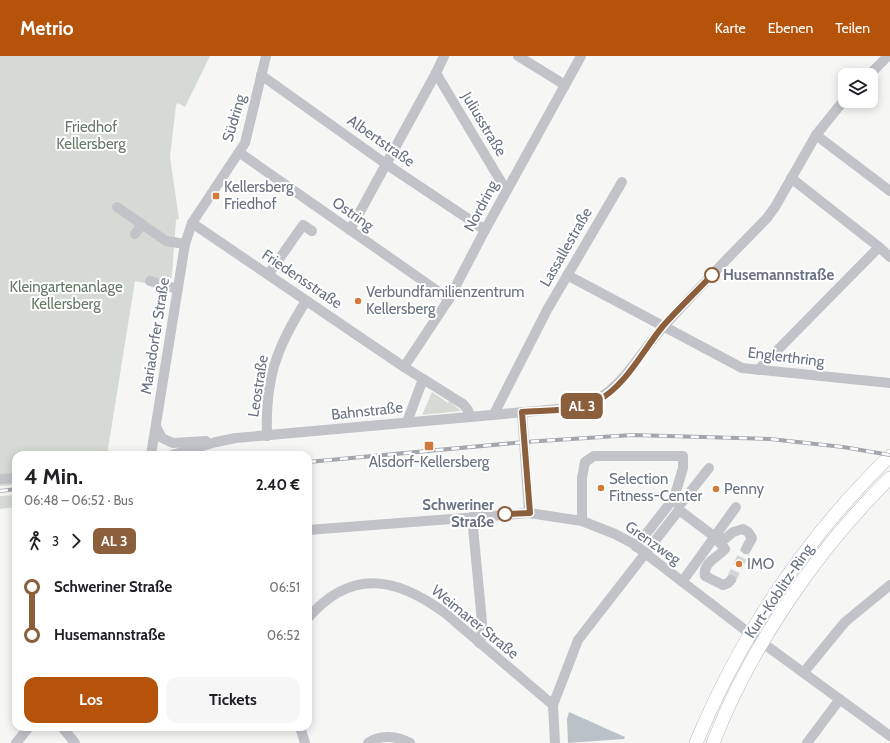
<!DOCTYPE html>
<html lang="de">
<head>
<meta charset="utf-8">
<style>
  :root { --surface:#fff; --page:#f6f6f6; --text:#202124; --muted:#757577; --accent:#b45309 }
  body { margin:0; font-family:Cabin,sans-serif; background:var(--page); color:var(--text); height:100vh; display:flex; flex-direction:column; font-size:15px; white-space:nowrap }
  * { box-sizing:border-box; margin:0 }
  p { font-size:13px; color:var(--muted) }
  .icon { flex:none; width:22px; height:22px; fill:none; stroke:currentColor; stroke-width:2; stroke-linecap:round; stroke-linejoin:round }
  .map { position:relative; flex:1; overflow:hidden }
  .sheet { position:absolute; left:12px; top:395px; width:300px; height:280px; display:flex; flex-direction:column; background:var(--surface); border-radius:12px; box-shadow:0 2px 10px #0003 }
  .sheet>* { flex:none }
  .badge { padding:0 8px; border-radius:6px; font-size:14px; line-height:26px }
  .tools { position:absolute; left:838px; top:12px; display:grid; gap:8px }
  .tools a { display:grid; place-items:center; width:40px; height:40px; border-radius:8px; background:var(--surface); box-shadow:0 2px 10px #0003; font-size:20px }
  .map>.badge { position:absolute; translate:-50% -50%; box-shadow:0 0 0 2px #fff }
  .legs { display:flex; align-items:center; gap:6px; height:44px; padding:0 12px; font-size:13px }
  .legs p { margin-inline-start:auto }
  .overview { display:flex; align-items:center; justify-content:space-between; height:68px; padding:0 12px }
  h1 { font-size:22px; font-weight:700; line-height:30px }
  .cta { display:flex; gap:8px; margin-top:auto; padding:8px 12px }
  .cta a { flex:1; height:46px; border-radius:12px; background:var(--accent); color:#fff; font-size:16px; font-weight:700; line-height:46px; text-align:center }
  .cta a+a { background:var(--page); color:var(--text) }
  ul { padding:0 12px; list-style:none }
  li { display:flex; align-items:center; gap:14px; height:48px; font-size:15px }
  li i { display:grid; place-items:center; width:6px; height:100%; margin:0 5px; background:currentColor }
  li i::after { content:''; width:10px; height:10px; margin:-5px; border:3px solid; border-radius:50%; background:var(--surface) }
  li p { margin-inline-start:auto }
  li:first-child i { background:linear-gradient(#0000 50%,currentColor 0) }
  li:last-child i { background:linear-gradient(currentColor 50%,#0000 0) }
  header { display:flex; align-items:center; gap:24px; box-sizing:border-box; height:56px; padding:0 20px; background:var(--accent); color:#fff }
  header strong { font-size:19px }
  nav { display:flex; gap:22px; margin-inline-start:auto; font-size:14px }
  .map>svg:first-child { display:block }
  .green { fill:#d5dbd4 }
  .water { fill:#bac1c7 }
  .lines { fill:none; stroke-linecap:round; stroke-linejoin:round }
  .minor-tunnel { stroke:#d3d6d8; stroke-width:10; stroke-dasharray:10 5; stroke-linecap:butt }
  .major-casing { stroke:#b5b7bc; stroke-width:14 }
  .minor { stroke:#c1c3c8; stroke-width:10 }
  .major { stroke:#fff; stroke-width:13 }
  .rail-casing { stroke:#a3a6ad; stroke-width:4 }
  .rail { stroke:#fff; stroke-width:2.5; stroke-dasharray:8; stroke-linecap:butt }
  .line-1-casing { stroke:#fff; stroke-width:9 }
  .line-1 { stroke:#8b5e3c; stroke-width:6 }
  .poi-dot { fill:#d07a3b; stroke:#fff; stroke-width:1.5 }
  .stop-1-dot { fill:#fff; stroke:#8b5e3c; stroke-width:2 }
  .labels { text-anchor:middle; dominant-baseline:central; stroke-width:4; stroke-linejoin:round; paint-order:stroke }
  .street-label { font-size:15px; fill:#697282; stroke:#fff }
  .park-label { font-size:15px; fill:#677a67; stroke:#fff }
  .poi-label { font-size:15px; fill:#697282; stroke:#fff; text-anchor:start }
  .stop-label { font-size:15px; font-weight:bold; fill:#697282; stroke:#fff; text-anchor:start }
</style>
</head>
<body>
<header>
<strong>Metrio</strong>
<nav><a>Karte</a><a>Ebenen</a><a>Teilen</a></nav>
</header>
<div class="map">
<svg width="890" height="687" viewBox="0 0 890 687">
  <rect width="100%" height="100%" fill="#f6f7f4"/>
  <g class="green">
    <polygon points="0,0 210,0 185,51 178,47 176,49 170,101 179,163 176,164 172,219 169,232 135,225 107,399 16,399 16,429 0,430"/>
    <polygon points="432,336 448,347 449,345 461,355 422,359"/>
    <polygon points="16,439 16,451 0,453 0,440"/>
  </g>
  <polygon class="water" points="569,656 625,681 624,683 568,687 567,663"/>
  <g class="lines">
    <polyline class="minor-tunnel" points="731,524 746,493"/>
    <g class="major-casing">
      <g id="major">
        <path d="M696,687c45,-108 109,-205 194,-287"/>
        <path d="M713,687c37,-95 104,-194 177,-265"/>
      </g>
    </g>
    <g class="minor">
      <polyline points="518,0 565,29"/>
      <polyline points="436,17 506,134"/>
      <polyline points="261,19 386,108 485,174"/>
      <polyline points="869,19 888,0"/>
      <polyline points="816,79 890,135"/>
      <polyline points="240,97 449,243"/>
      <polyline points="791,122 879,191 890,201"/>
      <polyline points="117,151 166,185 185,188"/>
      <polyline points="192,167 404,311 463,348 468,354 470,360"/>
      <polyline points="350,174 436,17 444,0"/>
      <polyline points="135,178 142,168"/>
      <polyline points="268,219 303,169 312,175"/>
      <polyline points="567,219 742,312 890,327"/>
      <polyline points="150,225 177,233"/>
      <polyline points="404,311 449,243 485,174 581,0"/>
      <polyline points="758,314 879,191"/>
      <polyline points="522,356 529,457"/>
      <polyline points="494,358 547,254 622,126"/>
      <polyline points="407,366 423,323"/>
      <polyline points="156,371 162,382 173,387 206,385"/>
      <path d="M267,380c-2,-57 9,-88 39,-135"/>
      <polyline points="151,399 185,188 192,167 245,87 266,0"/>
      <path d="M172,399l44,-13 20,-4 345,-31c41,-14 56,-52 84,-82 33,-37 68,-72 102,-107l8,-11 41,-72 29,-36"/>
      <polyline points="0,423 16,422"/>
      <polyline points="679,454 715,481"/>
      <polyline points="472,461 482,566 481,582 479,587"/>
      <polyline points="582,465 582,422 585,406 594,400 683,400 683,412 674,442 636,491"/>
      <polyline points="308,474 529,457 582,465 615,478 632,487 749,577 890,680"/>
      <path d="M731,524l-3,3 -5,2 -18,-9c-3,-13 13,-19 20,-27l-10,-12 10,2 8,-7 10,-3 5,3 4,6 -6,11"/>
      <polyline points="682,526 736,451"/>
      <path d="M308,562c43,-50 88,-41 137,-5l108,92"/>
      <polyline points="804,616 845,566 890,529"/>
      <polyline points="62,671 75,687"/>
      <polyline points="300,671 305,687"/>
      <polyline points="16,687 29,671"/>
      <path d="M368,687c12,-9 29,-7 42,0"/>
      <polyline points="555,687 553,649 578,584 679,454 679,450 709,412"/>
      <polyline points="807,687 840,643"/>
    </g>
    <use href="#major" class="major"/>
    <g class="rail-casing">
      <g id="rail">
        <polyline points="308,406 525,386 633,379 770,383 843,391 890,399"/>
        <polyline points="0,435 16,433"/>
      </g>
    </g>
    <use href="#rail" class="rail"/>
  </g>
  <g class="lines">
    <g class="line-1-casing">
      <path id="line-1" d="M505,458l25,-1 -8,-101c22,-2 56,0 75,-11 29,-15 46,-51 66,-75 16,-18 33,-34 49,-51"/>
    </g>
    <use href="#line-1" class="line-1"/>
  </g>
  <g class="poi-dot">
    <rect x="212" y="136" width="8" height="8" rx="2"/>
    <circle cx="358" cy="245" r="4"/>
    <rect x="424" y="385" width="10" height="10" rx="2"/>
    <circle cx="601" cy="432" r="4"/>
    <circle cx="716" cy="433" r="4"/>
    <circle cx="739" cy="508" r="4"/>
  </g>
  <g class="stop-1-dot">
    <circle cx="712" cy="219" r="7"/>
    <circle cx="505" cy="458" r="7"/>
  </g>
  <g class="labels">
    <g class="street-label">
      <text transform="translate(234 62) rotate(-74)">Südring</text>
      <text transform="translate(484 68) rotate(59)">Juliusstraße</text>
      <text transform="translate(381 85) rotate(35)">Albertstraße</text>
      <text transform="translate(481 150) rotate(-62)">Nordring</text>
      <text transform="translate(353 158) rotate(35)">Ostring</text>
      <text transform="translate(566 191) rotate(-60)">Lassallestraße</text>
      <text transform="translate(302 223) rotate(34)">Friedensstraße</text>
      <text transform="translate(155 280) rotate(-81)">Mariadorfer Straße</text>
      <text transform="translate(786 301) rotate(7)">Englerthring</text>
      <text transform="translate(258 330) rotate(-81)">Leostraße</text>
      <text transform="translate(367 355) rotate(-6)">Bahnstraße</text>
      <text transform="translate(653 487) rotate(35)">Grenzweg</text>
      <text transform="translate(779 535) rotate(-56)">Kurt-Koblitz-Ring</text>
      <text transform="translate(475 566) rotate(39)">Weimarer Straße</text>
    </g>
    <g class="park-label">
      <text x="91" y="71">Friedhof<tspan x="91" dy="17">Kellersberg</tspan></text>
      <text x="66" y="231">Kleingartenanlage<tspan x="66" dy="17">Kellersberg</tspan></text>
    </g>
    <g class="poi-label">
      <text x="224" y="131">Kellersberg<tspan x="224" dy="17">Friedhof</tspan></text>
      <text x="366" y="236">Verbundfamilienzentrum<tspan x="366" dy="17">Kellersberg</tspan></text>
      <text x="429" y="406" text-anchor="middle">Alsdorf-Kellersberg</text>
      <text x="609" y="423">Selection<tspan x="609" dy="17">Fitness-Center</tspan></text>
      <text x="724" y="433">Penny</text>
      <text x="747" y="508">IMO</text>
    </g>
    <g class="stop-label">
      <text x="723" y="219">Husemannstraße</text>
      <text x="494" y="449" text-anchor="end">Schweriner<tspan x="494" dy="17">Straße</tspan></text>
    </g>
  </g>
</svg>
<div class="tools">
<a><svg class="icon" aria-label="layers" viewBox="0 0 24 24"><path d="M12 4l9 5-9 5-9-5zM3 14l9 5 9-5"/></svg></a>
</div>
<b class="badge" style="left:582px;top:350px;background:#8b5e3c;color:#fff">AL 3</b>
<section class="sheet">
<div class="overview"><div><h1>4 Min.</h1><p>06:48 – 06:52 · Bus</p></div><b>2.40 €</b></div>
<div class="legs"><svg class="icon" aria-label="walk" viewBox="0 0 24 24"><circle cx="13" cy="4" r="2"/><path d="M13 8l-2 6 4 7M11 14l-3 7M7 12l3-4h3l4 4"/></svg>3<svg class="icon" aria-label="forward" viewBox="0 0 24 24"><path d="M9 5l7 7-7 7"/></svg><b class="badge" style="background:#8b5e3c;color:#fff">AL 3</b></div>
<ul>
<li><i style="color:#8b5e3c"></i><b>Schweriner Straße</b><p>06:51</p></li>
<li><i style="color:#8b5e3c"></i><b>Husemannstraße</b><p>06:52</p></li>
</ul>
<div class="cta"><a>Los</a><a>Tickets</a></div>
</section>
</div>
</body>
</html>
